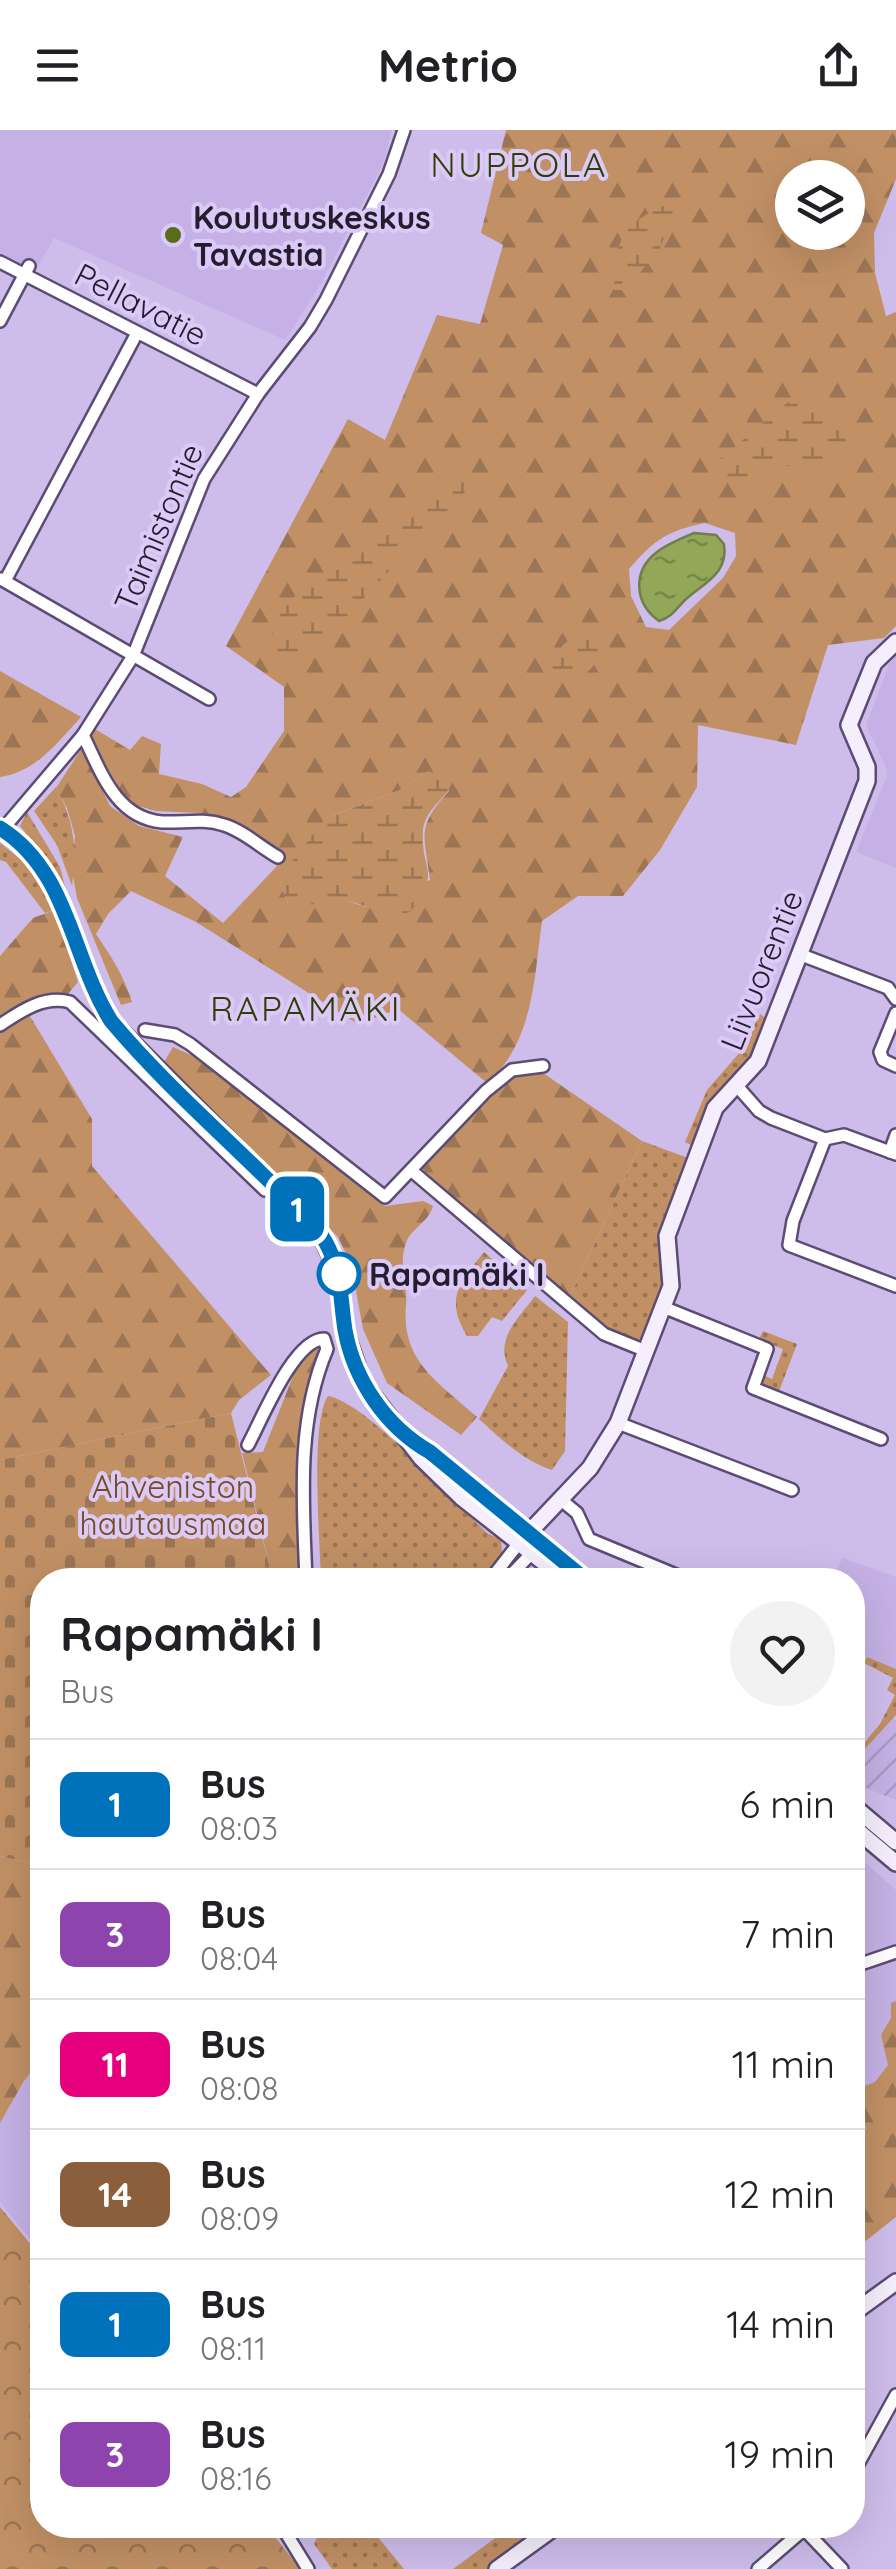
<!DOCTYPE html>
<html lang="en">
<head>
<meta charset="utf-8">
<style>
  :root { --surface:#fff; --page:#f2f2f2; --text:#202124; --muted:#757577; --line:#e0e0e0 }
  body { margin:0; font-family:Quicksand,sans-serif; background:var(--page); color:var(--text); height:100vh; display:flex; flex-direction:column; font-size:38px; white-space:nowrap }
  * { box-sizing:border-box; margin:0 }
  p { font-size:32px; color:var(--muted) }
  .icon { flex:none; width:55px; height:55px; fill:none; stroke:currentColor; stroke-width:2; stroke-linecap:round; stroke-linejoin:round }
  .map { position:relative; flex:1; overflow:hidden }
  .details { position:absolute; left:30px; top:1438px; width:835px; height:970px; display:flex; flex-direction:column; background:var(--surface); border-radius:40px; box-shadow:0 10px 40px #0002 }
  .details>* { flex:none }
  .badge { padding:0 20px; border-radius:15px; font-size:35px; line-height:65px }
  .tools { position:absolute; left:775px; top:30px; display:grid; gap:20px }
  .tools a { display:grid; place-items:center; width:90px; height:90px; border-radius:50%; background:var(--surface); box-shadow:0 10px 40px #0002; font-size:50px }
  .map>.badge { position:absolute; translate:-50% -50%; box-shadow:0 0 0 5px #fff }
  .round { display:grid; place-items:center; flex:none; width:105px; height:105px; border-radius:52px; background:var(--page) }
  .head { display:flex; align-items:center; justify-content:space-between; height:170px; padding:0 30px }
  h1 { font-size:48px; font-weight:700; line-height:75px }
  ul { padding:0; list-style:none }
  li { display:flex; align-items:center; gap:30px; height:130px; padding:0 30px; border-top:2px solid var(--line) }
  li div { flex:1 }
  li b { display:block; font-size:38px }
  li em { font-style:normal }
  li .badge { min-width:110px; font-weight:700; text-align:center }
  header { display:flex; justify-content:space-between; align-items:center; height:130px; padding:0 30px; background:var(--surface); font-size:45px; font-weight:700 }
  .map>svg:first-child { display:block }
  .built { fill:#c5b1e5 }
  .industrial { fill:url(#industrial-furrows) }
  .grass { fill:url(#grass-dots) }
  .forest { fill:url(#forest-firs); fill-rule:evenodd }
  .wetland { fill:url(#wetland-marsh) }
  .cemetery { fill:url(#cemetery-stones) }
  .park { fill:url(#park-crowns) }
  .garden { fill:#c19065 }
  .water { fill:url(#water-ripples); stroke:#717e4b; stroke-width:2.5 }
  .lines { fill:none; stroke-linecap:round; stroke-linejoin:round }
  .street-casing { stroke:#5c4c74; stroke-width:16 }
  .secondary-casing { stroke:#5c4c74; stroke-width:20 }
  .street { stroke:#fff; stroke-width:11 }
  .secondary { stroke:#f4eefd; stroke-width:15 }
  .line-casing { stroke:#fff; stroke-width:22 }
  .line { stroke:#0072bc; stroke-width:15 }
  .poi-dot { fill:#596c1a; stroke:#dbcaf8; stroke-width:4 }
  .stop-dot { fill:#fff; stroke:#0072bc; stroke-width:5 }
  .labels { text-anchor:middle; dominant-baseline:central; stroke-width:8; stroke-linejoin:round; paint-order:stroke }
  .poi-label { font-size:32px; font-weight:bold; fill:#231d2d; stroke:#dbcaf8; text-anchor:start }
  .street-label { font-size:32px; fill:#231d2d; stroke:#dbcaf8 }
  .stop-label { font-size:32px; font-weight:bold; fill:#231d2d; stroke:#dbcaf8; text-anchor:start }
  .park-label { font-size:32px; fill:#774b1f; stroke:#dbcaf8 }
  .neighbourhood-label { font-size:35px; letter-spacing:2.5px; fill:#313e03; stroke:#dbcaf8 }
</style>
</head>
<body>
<header><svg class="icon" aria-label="menu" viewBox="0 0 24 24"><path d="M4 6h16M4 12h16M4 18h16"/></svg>Metrio<svg class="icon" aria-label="share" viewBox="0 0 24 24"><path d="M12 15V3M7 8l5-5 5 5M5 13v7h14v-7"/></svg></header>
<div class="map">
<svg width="896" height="2439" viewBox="0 0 896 2439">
  <defs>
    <pattern id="industrial-furrows" width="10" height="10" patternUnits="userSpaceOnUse" patternTransform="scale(2.5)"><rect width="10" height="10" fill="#c5b1e5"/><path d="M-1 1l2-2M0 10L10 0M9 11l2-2" fill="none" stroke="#a998c5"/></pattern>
    <pattern id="grass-dots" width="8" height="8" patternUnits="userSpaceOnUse" patternTransform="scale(2.5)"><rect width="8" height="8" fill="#c19065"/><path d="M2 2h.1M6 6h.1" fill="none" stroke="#9c7554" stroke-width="1.8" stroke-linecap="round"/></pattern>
    <pattern id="forest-firs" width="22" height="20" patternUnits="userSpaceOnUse" patternTransform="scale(2.5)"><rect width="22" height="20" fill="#c19065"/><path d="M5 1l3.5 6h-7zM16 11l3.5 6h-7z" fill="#9c7554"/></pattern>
    <pattern id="wetland-marsh" width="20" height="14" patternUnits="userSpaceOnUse" patternTransform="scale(2.5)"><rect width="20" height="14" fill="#c19065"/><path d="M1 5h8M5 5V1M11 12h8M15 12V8" fill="none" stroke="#9c7554"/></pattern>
    <pattern id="cemetery-stones" width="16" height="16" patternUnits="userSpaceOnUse" patternTransform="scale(2.5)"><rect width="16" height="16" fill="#c19065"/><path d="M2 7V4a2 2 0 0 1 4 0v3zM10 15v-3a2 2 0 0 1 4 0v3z" fill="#9c7554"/></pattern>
    <pattern id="park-crowns" width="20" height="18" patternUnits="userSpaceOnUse" patternTransform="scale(2.5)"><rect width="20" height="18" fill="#c19065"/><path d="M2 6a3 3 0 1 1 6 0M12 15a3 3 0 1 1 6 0" fill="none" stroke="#9c7554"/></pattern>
    <pattern id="water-ripples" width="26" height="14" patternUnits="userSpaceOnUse" patternTransform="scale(2.5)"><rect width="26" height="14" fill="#92a858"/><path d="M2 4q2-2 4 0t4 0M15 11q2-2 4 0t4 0" fill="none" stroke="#778849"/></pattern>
  </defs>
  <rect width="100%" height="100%" fill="#cebdeb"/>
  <g class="built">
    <polygon points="0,0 392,0 384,31 370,59 316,162 285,210 54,108 34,143 0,126"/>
    <polygon points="896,527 896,738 856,722 887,646 886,637 866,595 890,532"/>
    <polygon points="842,1428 896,1447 896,1539 853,1522 852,1450 834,1450"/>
    <polygon points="852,1721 896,1760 896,1871 891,1874 891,1888 881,1905 888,1935 875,1952 882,1999 853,2052"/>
    <polygon points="42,1929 42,2124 0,2072 0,1993 24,1951"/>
  </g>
  <polygon class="industrial" points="893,1588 896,1590 896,1670 864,1657 853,1647 852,1632"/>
  <g class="grass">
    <path d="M56,657c19,35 21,63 16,99l-15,-41 -23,-34z"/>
    <polygon points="27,682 60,737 69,772 106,863 103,864 57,746 49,731 20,696"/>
    <polygon points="0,713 33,739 55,780 45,783 6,732 0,730"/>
    <polygon points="760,884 767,889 750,932 695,1017 685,1012 707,960 741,921"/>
    <polygon points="642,1011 688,1028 662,1103 664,1155 645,1207 636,1211 608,1200 570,1166"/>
    <path d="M484,1122l43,38 -25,31 -10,-4 -14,19h-11c-23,-38 -7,-54 17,-84z"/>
    <path d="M535,1166l33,26 -3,129 -13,19c-30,-10 -51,-31 -73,-51l29,-53c-13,-28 11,-48 27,-70z"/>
    <polygon points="763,1201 797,1214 778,1264 761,1252 765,1246 772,1249 783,1219 759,1209"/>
    <path d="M328,1266c38,6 128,107 159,137l14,7 1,13 -23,27h-158c-1,-36 -11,-159 7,-184z"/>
    <polygon points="867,1527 896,1539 896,1585 853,1632 853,1626 880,1594 895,1565 887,1560 893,1548 864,1533"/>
    <polygon points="323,2395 368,2395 404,2439 332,2439 314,2414"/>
    <polygon points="513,2395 550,2395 487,2439 453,2439"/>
  </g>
  <g class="forest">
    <path d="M506,0h390v49l-22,54 1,40 11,43 10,-4v314l-12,12 -56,7 -32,100 -98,-20 -1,62 -37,63 -37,46h-45l-36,25c-8,57 -8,121 -55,162l-89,-74 -40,15 -162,-102 -65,-31 -23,23 -12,20c15,22 28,42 36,68l-11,3 -44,-107 -5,-27 3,-35 -8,-28 -11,-20 26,-40 28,58 29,20 44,11 -18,39 58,47 54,-57 -77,-53 -44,-2 -28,-8 -39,-64 6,-10 35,21 12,-14 19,8 -2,30 43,10 29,13 15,-10 38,-56v-44l-58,-41 122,-227 37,21 52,-125 43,9 23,-79 -22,-12zM792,48h56v54h-56zM705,393l30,10 1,23 -13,22 -54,52 -23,-3 -15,-31 -2,-27c26,-30 38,-38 76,-46zM427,642l22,19c-33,36 -25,43 -19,89l-64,27 -25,-8 -53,5 -8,-22 46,-64 74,-28z"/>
    <path d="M0,541l81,46c-23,25 -45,55 -81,60z"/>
    <polygon points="55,780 78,852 68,864 17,875 0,888 0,826 33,788"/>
    <polygon points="28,883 92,989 92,1036 271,1245 239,1270 231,1283 0,1330 0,901"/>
    <path d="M173,917l20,9 192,150 38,-5 10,5c-4,16 -22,22 -27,37 -8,21 2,42 0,62 -5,57 32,77 71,112l-16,18 -74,-52 -24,-54 -12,-65 -13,-27 -177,-170z"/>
    <polygon points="543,943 642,1011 570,1166 438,1057 422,1038 492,964 515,944"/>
    <path d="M316,1218l6,5c-32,41 -21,173 -20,227h-29l-31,-127 21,-1 36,-91z"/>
    <polygon points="0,1726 42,1736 42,1929 24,1951 0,1993"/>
    <polygon points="896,1871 896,2087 853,2121 852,2052 882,2051 881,1999 866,1999 857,1959 875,1952 888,1935 881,1905 891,1888 891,1873"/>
  </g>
  <g class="wetland">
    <path d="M665,75l12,3 -18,42 -34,40h-11c1,-50 6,-64 51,-85z"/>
    <polygon points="799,263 813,269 849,314 828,342 812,350 777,330 766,333 762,349 748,359 711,341 714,334"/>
    <polygon points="457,347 472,352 453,378 419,409 306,530 285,541 267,529 267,513 285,474"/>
    <path d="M584,501l11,5 9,16c-16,22 -24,32 -53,27 1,-26 10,-36 33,-48z"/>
    <path d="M428,641l10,4 11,15c-10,12 -24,23 -26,40 -3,41 20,41 -13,82 -30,7 -45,-11 -73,-12 -15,-1 -27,7 -42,9l-7,-5 -8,-22 13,-22 33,-42 74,-28z"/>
  </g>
  <polygon class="cemetery" points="231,1283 273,1450 42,1450 42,1736 0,1726 0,1330"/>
  <polygon class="park" points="0,2077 42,2128 42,2395 266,2395 300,2439 0,2439"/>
  <polygon class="garden" points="852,1999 882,1999 882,2052 853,2052"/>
  <path class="water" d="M694,403l22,2 8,9c5,30 -21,39 -40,57 -9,9 -12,16 -25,20 -25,-18 -27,-50 -2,-69 10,-8 25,-14 37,-19z"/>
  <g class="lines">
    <g class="street-casing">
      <g id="street">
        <polyline points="0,132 258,264"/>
        <polyline points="0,191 29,136"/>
        <polyline points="1,449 209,569"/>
        <polyline points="5,451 137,203"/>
        <path d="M83,605c18,37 33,83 79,87 22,1 41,-4 62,3 20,6 36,22 54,32"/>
        <polyline points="3,699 83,605 133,526 204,349 258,264 310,197 326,170 389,44 404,0"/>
        <polyline points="799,824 888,858 896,869"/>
        <polyline points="896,883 880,922 883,930 896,936"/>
        <path d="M0,895c21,-14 44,-30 70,-23l195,188"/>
        <polyline points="145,900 175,905 190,914 385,1067 486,961 512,940 543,936"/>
        <polyline points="737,956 759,981 771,988 825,1009 844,1005 896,1024"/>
        <polyline points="825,1009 793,1091 789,1115 896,1156"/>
        <polyline points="890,1022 896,1005"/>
        <polyline points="412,1041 604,1204 646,1221"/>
        <polyline points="663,1177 767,1219 753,1258 881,1309"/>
        <polyline points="618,1293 792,1360"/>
        <path d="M248,1315c14,-26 46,-106 76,-106l3,10c-31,73 -24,153 -21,231"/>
        <polyline points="560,1369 577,1383 589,1409 688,1450"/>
        <polyline points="490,1450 519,1413"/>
        <polyline points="506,1450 532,1423"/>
        <polyline points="852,1837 896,1822"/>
        <polyline points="852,2345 896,2265"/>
        <polyline points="281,2395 308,2439"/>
        <polyline points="801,2396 842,2439"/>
        <polyline points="758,2439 809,2395"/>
      </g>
    </g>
    <g class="secondary-casing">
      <g id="secondary">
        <path d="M0,698c69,43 71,129 111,193l208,210 21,45 5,55 18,52 58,75 40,39 105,83"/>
        <polyline points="414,1313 430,1322 587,1450"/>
        <polyline points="519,1413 590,1338 618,1293 671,1156 667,1106 715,978 758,931 867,651 867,637 849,595 874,533 896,512"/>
        <polyline points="852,1675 896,1712"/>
        <polyline points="852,1696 896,1733"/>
        <polyline points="852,2184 896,2152"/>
        <polyline points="497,2439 558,2395"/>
      </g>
    </g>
    <use href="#street" class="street"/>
    <use href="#secondary" class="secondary"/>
  </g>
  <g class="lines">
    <g class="line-casing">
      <path id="line" d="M0,698c69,43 71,129 111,193 46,55 100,103 151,153 21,21 48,42 63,67 17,30 15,57 20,89 9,50 41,97 85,122l156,128"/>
    </g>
    <use href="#line" class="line"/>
  </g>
  <circle class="poi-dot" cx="173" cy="105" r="10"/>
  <circle class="stop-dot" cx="339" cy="1144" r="20"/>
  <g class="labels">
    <g class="poi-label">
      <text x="193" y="87">Koulutuskeskus<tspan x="193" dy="37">Tavastia</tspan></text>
    </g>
    <g class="street-label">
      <text transform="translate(141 174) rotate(27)">Pellavatie</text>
      <text transform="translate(158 397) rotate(-67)">Taimistontie</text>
      <text transform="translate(761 840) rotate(-68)">Liivuorentie</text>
    </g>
    <g class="stop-label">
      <text x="369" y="1144">Rapamäki I</text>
    </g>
    <g class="park-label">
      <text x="173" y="1356">Ahveniston<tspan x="173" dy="37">hautausmaa</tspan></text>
    </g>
    <g class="neighbourhood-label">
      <text x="519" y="34">NUPPOLA</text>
      <text x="306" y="878">RAPAMÄKI</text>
    </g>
  </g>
</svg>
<div class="tools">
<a><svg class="icon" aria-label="layers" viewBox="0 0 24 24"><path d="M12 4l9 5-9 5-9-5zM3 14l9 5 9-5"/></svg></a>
</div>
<b class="badge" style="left:297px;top:1079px;background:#0072bc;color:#fff">1</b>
<section class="details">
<div class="head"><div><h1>Rapamäki I</h1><p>Bus</p></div><a class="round"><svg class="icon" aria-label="heart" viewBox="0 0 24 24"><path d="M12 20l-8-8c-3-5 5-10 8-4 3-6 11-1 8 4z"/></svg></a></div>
<ul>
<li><span class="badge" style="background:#0072bc;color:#fff">1</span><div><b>Bus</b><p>08:03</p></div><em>6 min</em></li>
<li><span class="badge" style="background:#8e44ad;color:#fff">3</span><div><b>Bus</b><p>08:04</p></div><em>7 min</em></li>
<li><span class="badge" style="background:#e6007e;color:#fff">11</span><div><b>Bus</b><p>08:08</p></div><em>11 min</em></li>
<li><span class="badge" style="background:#8b5e3c;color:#fff">14</span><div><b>Bus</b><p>08:09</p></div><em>12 min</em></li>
<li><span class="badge" style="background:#0072bc;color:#fff">1</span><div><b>Bus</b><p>08:11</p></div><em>14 min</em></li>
<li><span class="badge" style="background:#8e44ad;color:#fff">3</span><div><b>Bus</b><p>08:16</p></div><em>19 min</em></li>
</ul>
</section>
</div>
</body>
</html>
